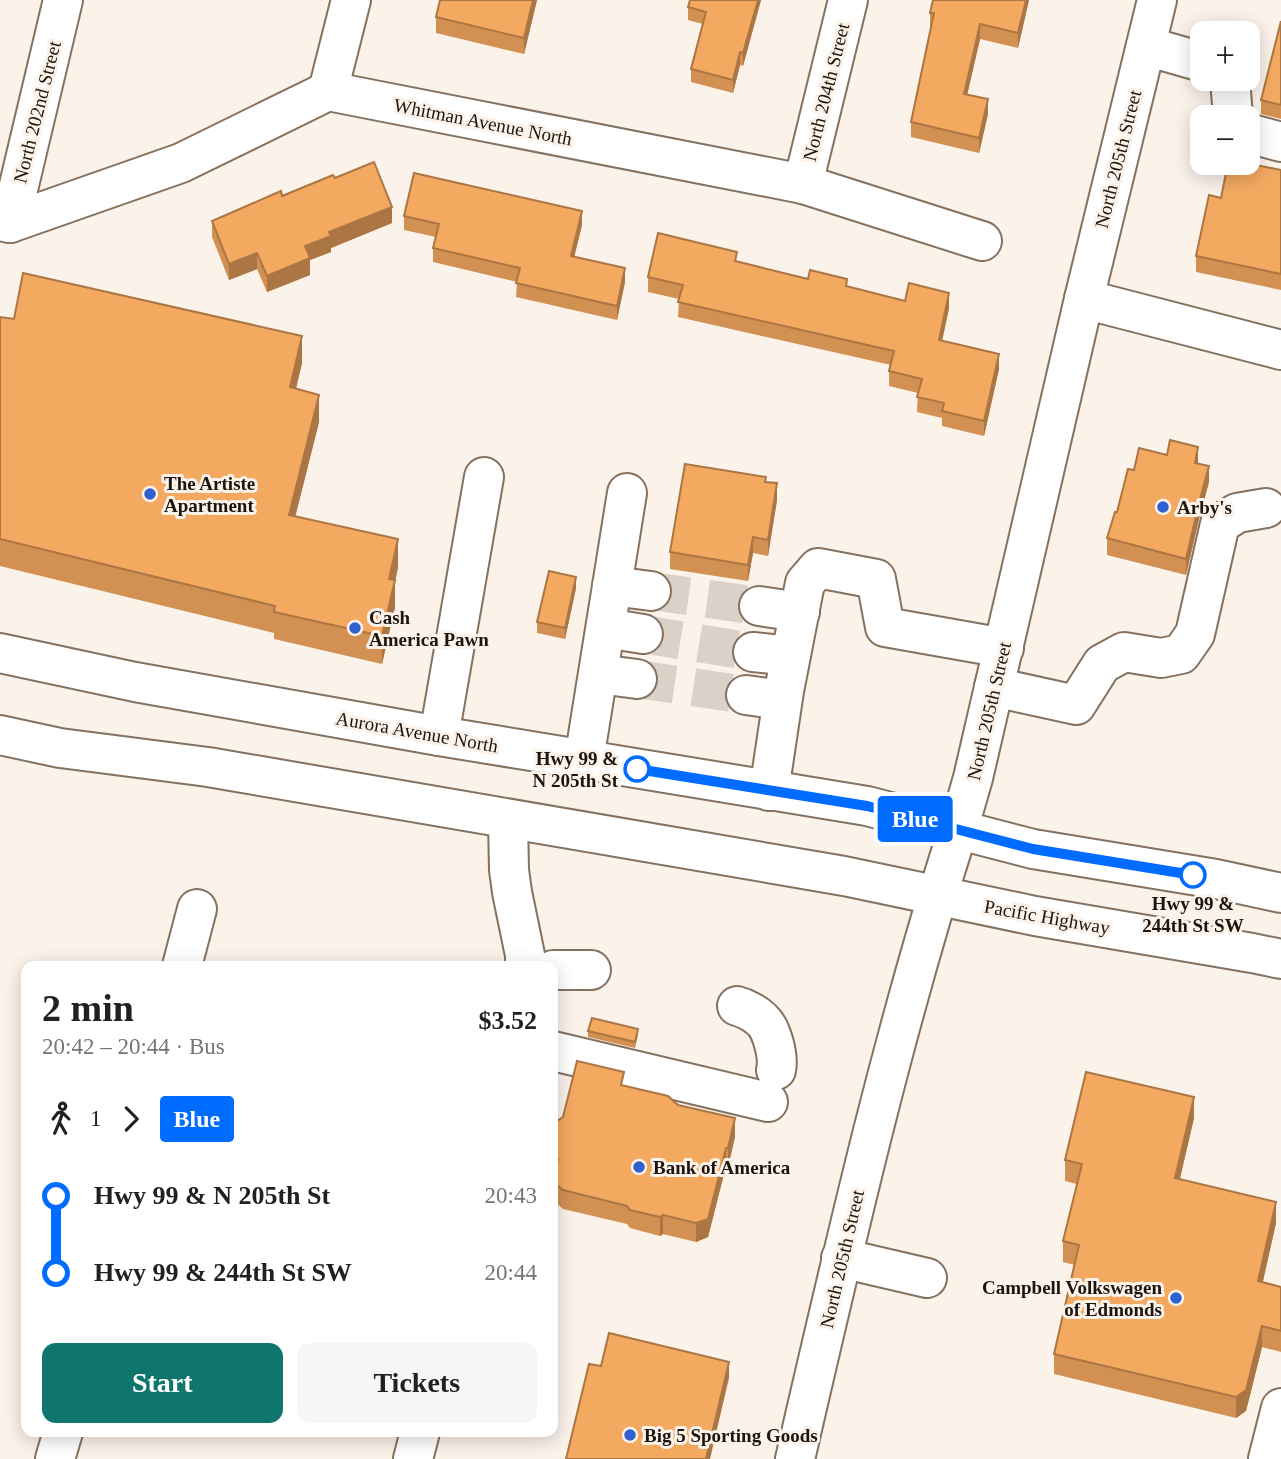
<!DOCTYPE html>
<html lang="en">
<head>
<meta charset="utf-8">
<style>
  :root { --surface:#fff; --page:#f6f6f6; --text:#202124; --muted:#757577; --accent:#0f766e }
  body { margin:0; font-family:Georgia,serif; background:var(--page); color:var(--text); height:100vh; display:flex; flex-direction:column; font-size:26px; white-space:nowrap }
  * { box-sizing:border-box; margin:0 }
  p { font-size:23px; color:var(--muted) }
  .icon { flex:none; width:38px; height:38px; fill:none; stroke:currentColor; stroke-width:2; stroke-linecap:round; stroke-linejoin:round }
  .map { position:relative; flex:1; overflow:hidden }
  .details { position:absolute; left:21px; top:961px; width:537px; height:476px; display:flex; flex-direction:column; background:var(--surface); border-radius:14px; box-shadow:0 4px 18px #0003 }
  .details>* { flex:none }
  .badge { padding:0 14px; border-radius:5px; font-size:24px; line-height:46px }
  .tools { position:absolute; left:1190px; top:21px; display:grid; gap:14px }
  .tools a { display:grid; place-items:center; width:70px; height:70px; border-radius:14px; background:var(--surface); box-shadow:0 4px 18px #0003; font-size:35px }
  .map>.badge { position:absolute; translate:-50% -50%; box-shadow:0 0 0 4px #fff }
  .legs { display:flex; align-items:center; gap:10px; height:77px; padding:0 21px; font-size:23px }
  .legs p { margin-inline-start:auto }
  .headline { display:flex; align-items:center; justify-content:space-between; height:119px; padding:0 21px }
  h1 { font-size:38px; font-weight:700; line-height:52px }
  .action { display:flex; gap:14px; margin-top:auto; padding:14px 21px }
  .action a { flex:1; height:80px; border-radius:14px; background:var(--accent); color:#fff; font-size:28px; font-weight:700; line-height:80px; text-align:center }
  .action a+a { background:var(--page); color:var(--text) }
  ul { padding:0 21px; list-style:none }
  li { display:flex; align-items:center; gap:24px; height:77px; font-size:26px }
  li i { display:grid; place-items:center; width:10px; height:100%; margin:0 9px; background:currentColor }
  li i::after { content:''; width:18px; height:18px; margin:-9px; border:5px solid; border-radius:50%; background:var(--surface) }
  li p { margin-inline-start:auto }
  li:first-child i { background:linear-gradient(#0000 50%,currentColor 0) }
  li:last-child i { background:linear-gradient(currentColor 50%,#0000 0) }
  .map>svg:first-child { display:block }
  .lines { fill:none; stroke-linecap:round; stroke-linejoin:round }
  .minor-tunnel { stroke:#dad1c9; stroke-width:38; stroke-dasharray:38 19; stroke-linecap:butt }
  .minor-casing { stroke:#86715f; stroke-width:42 }
  .major-casing { stroke:#86715f; stroke-width:42 }
  .highway-casing { stroke:#86715f; stroke-width:42 }
  .minor { stroke:#fff; stroke-width:38 }
  .major { stroke:#fff; stroke-width:38 }
  .highway { stroke:#fff; stroke-width:38 }
  .wall { fill:#d29153 }
  .shaded-wall { fill:#ab7644 }
  .building { fill:#f4a961; stroke:#ab7644; stroke-width:2 }
  .line-1-casing { stroke:#fff; stroke-width:16 }
  .line-1 { stroke:#006cff; stroke-width:10 }
  .poi-dot { fill:#2e60ce; stroke:#fbf2ea; stroke-width:2.5 }
  .stop-1-dot { fill:#fff; stroke:#006cff; stroke-width:3.5 }
  .labels { text-anchor:middle; dominant-baseline:central; stroke-width:6; stroke-linejoin:round; paint-order:stroke }
  .street-label { font-size:19px; fill:#1c140d; stroke:#fbf2ea }
  .poi-label { font-size:19px; font-weight:bold; fill:#1c140d; stroke:#fbf2ea; text-anchor:start }
  .stop-label { font-size:19px; font-weight:bold; fill:#1c140d; stroke:#fbf2ea; text-anchor:end }
</style>
</head>
<body>
<div class="map">
<svg width="1281" height="1459" viewBox="0 0 1281 1459">
  <rect width="100%" height="100%" fill="#fbf2ea"/>
  <g class="lines">
    <g class="minor-tunnel">
      <polyline points="651,591 759,606"/>
      <polyline points="643,634 753,652"/>
      <polyline points="637,679 746,695"/>
    </g>
    <g class="minor-casing">
      <g id="minor">
        <polyline points="1146,46 1202,62"/>
        <polyline points="1230,79 1233,117"/>
        <polyline points="328,91 351,0"/>
        <polyline points="1248,133 1281,142"/>
        <polyline points="803,184 848,0"/>
        <polyline points="0,221 10,223 181,163 328,91 803,184 982,241"/>
        <polyline points="10,223 63,0"/>
        <polyline points="1084,299 1281,350"/>
        <polyline points="612,586 651,591"/>
        <polyline points="759,606 800,612"/>
        <polyline points="606,628 643,634"/>
        <polyline points="753,652 790,656"/>
        <polyline points="599,674 637,679"/>
        <polyline points="994,687 1076,705 1102,664 1124,652 1161,658 1181,654 1195,634 1220,524 1237,513 1266,508"/>
        <polyline points="746,695 782,700"/>
        <polyline points="439,736 484,477"/>
        <polyline points="584,760 627,493"/>
        <polyline points="769,791 784,691 805,583 818,568 876,579 885,627 1004,648"/>
        <polyline points="508,819 509,870 512,892 525,955 525,966"/>
        <polyline points="958,830 973,778 1084,299 1157,0"/>
        <polyline points="182,966 197,909"/>
        <polyline points="553,970 591,970"/>
        <path d="M737,1006c8,2 19,8 25,14 10,9 17,37 14,50"/>
        <polyline points="553,1051 768,1102"/>
        <polyline points="841,1258 927,1278"/>
        <polyline points="55,1459 63,1432"/>
        <polyline points="413,1459 420,1432"/>
        <polyline points="1268,1459 1281,1408"/>
      </g>
    </g>
    <g class="major-casing">
      <path id="major" d="M795,1459c49,-211 97,-423 163,-629"/>
    </g>
    <g class="highway-casing">
      <g id="highway">
        <polyline points="0,653 135,682 439,736 867,806 1033,849 1216,879 1281,893"/>
        <polyline points="0,735 60,748 208,767 844,876 1035,916 1252,953 1281,959"/>
      </g>
    </g>
    <use href="#minor" class="minor"/>
    <use href="#major" class="major"/>
    <use href="#highway" class="highway"/>
  </g>
  <g class="wall">
    <polygon points="440,0 537,0 524,54 436,33 436,17"/>
    <polygon points="761,0 743,66 740,65 733,93 691,82 691,69 703,24 688,20 688,7"/>
    <polygon points="933,0 1029,0 1018,48 980,39 967,94 988,114 979,153 911,137 911,122 931,28 930,27 930,13"/>
    <polygon points="1281,21 1281,119 1261,114 1261,100"/>
    <polygon points="1281,170 1281,290 1196,272 1196,256 1221,198"/>
    <polygon points="335,178 392,223 331,248 331,252 310,260 310,275 267,292 257,269 229,280 212,237 212,221"/>
    <polygon points="404,216 582,225 574,257 625,282 617,320 516,297 517,282 433,262 433,248 436,237 404,230"/>
    <polygon points="737,262 905,301 949,308 942,341 999,369 984,436 942,426 942,418 917,412 918,393 889,386 889,371 891,365 678,317 679,299 648,292 648,277"/>
    <polygon points="0,317 302,363 296,388 319,422 295,516 398,567 395,582 395,607 382,664 274,639 274,633 0,566"/>
    <polygon points="1198,464 1209,482 1199,519 1186,575 1107,555 1107,538 1117,512"/>
    <polygon points="766,482 777,500 768,556 753,553 748,581 670,569 670,552"/>
    <polygon points="576,588 565,639 537,633 537,622"/>
    <polygon points="588,1031 638,1035 635,1048 588,1037"/>
    <polygon points="624,1085 678,1105 735,1137 728,1167 726,1166 708,1237 696,1242 663,1234 660,1236 630,1228 627,1224 563,1209 553,1200 553,1182 555,1175 553,1174 553,1135"/>
    <polygon points="1194,1118 1180,1179 1276,1223 1263,1282 1281,1287 1281,1352 1262,1347 1246,1411 1236,1418 1054,1374 1054,1354 1075,1265 1063,1262 1063,1241 1077,1184 1065,1181 1065,1160"/>
  </g>
  <g class="shaded-wall">
    <polygon points="533,0 537,0 524,54 524,38"/>
    <polygon points="758,0 761,0 743,66 743,53"/>
    <polygon points="1026,0 1029,0 1018,48 1018,33"/>
    <polygon points="980,24 980,39 964,109 964,94"/>
    <polygon points="740,52 740,65 733,93 733,80"/>
    <polygon points="988,99 988,114 979,153 979,138"/>
    <polygon points="392,207 392,223 331,248 331,252 310,260 310,275 267,292 267,276 305,246 329,232"/>
    <polygon points="582,211 582,225 571,270 571,256"/>
    <polygon points="257,253 257,269 229,280 229,264"/>
    <polygon points="625,268 625,282 617,320 617,306"/>
    <polygon points="949,293 949,308 939,355 939,340"/>
    <polygon points="302,336 302,363 290,414 290,387"/>
    <polygon points="999,354 999,369 984,436 984,421"/>
    <polygon points="319,395 319,422 289,542 289,515"/>
    <polygon points="1198,447 1198,463 1195,463"/>
    <polygon points="1209,466 1209,482 1199,519 1186,575 1186,559 1199,503"/>
    <polygon points="777,483 777,500 768,556 768,540"/>
    <polygon points="753,537 753,553 748,581 748,565"/>
    <polygon points="398,539 398,567 395,582 395,607 382,664 382,636 389,579"/>
    <polygon points="576,577 576,588 565,639 565,628"/>
    <polygon points="1194,1097 1194,1118 1175,1199 1175,1178"/>
    <polygon points="735,1118 735,1137 728,1167 728,1148"/>
    <polygon points="726,1148 726,1166 708,1237 696,1242 696,1223"/>
    <polygon points="1276,1202 1276,1223 1258,1302 1258,1281"/>
    <polygon points="663,1215 663,1234 660,1236 660,1217"/>
    <polygon points="1262,1326 1262,1347 1246,1411 1236,1418 1236,1397"/>
    <polygon points="729,1362 729,1378 710,1459 706,1459"/>
  </g>
  <g class="building">
    <polygon points="440,0 533,0 524,38 436,17"/>
    <polygon points="690,0 758,0 743,53 740,52 733,80 691,69 706,12 688,7"/>
    <polygon points="933,0 1026,0 1018,33 980,24 964,94 988,99 979,138 911,122 934,13 930,13"/>
    <polygon points="1281,21 1281,105 1261,100"/>
    <polygon points="374,162 392,207 329,232 331,236 305,246 310,258 267,276 257,253 229,264 212,221 281,191 282,196 333,175 335,178"/>
    <polygon points="1228,163 1246,163 1281,170 1281,274 1196,256 1209,195 1221,198"/>
    <polygon points="414,173 582,211 571,256 625,268 617,306 516,283 520,268 433,248 439,224 404,216"/>
    <polygon points="658,233 737,252 735,261 808,279 810,270 847,279 846,286 905,301 909,283 949,293 939,340 999,354 984,421 942,411 944,403 917,397 922,379 889,371 894,351 678,302 683,285 648,277"/>
    <polygon points="23,273 302,336 290,387 319,395 289,515 398,539 389,579 395,580 382,636 274,612 275,606 0,539 0,317 14,319"/>
    <polygon points="1170,440 1198,447 1195,463 1209,466 1199,503 1186,559 1107,538 1115,512 1117,512 1128,469 1134,470 1139,448 1167,455"/>
    <polygon points="685,464 766,477 765,482 777,483 768,540 753,537 748,565 670,552"/>
    <polygon points="549,571 576,577 565,628 537,622"/>
    <polygon points="592,1018 638,1029 635,1042 588,1031"/>
    <polygon points="577,1061 624,1072 621,1085 668,1096 678,1105 735,1118 728,1148 726,1148 708,1219 696,1223 663,1215 660,1217 630,1210 627,1206 563,1190 553,1182 558,1159 553,1155 553,1135 557,1121 563,1117"/>
    <polygon points="1086,1072 1194,1097 1175,1178 1276,1202 1258,1281 1281,1287 1281,1331 1262,1326 1246,1390 1236,1397 1054,1354 1079,1245 1063,1241 1082,1164 1065,1160"/>
    <polygon points="609,1333 729,1362 706,1459 566,1459 589,1364 601,1366"/>
  </g>
  <g class="lines">
    <g class="line-1-casing">
      <polyline id="line-1" points="637,769 867,806 1033,849 1193,875"/>
    </g>
    <use href="#line-1" class="line-1"/>
  </g>
  <g class="poi-dot">
    <circle cx="150" cy="494" r="7"/>
    <circle cx="1163" cy="507" r="7"/>
    <circle cx="355" cy="628" r="7"/>
    <circle cx="639" cy="1167" r="7"/>
    <circle cx="1176" cy="1298" r="7"/>
    <circle cx="630" cy="1435" r="7"/>
  </g>
  <g class="stop-1-dot">
    <circle cx="637" cy="769" r="12"/>
    <circle cx="1193" cy="875" r="12"/>
  </g>
  <g class="labels">
    <g class="street-label">
      <text transform="translate(826 92) rotate(-76)">North 204th Street</text>
      <text transform="translate(37 112) rotate(-76)">North 202nd Street</text>
      <text transform="translate(483 122) rotate(11)">Whitman Avenue North</text>
      <text transform="translate(1118 159) rotate(-76)">North 205th Street</text>
      <text transform="translate(989 711) rotate(-77)">North 205th Street</text>
      <text transform="translate(417 732) rotate(10)">Aurora Avenue North</text>
      <text transform="translate(1047 917) rotate(10)">Pacific Highway</text>
      <text transform="translate(842 1259) rotate(-77)">North 205th Street</text>
    </g>
    <g class="poi-label">
      <text x="164" y="483">The Artiste<tspan x="164" dy="22">Apartment</tspan></text>
      <text x="1177" y="507">Arby's</text>
      <text x="369" y="617">Cash<tspan x="369" dy="22">America Pawn</tspan></text>
      <text x="653" y="1167">Bank of America</text>
      <text x="1162" y="1287" text-anchor="end">Campbell Volkswagen<tspan x="1162" dy="22">of Edmonds</tspan></text>
      <text x="644" y="1435">Big 5 Sporting Goods</text>
    </g>
    <g class="stop-label">
      <text x="618" y="758">Hwy 99 &amp;<tspan x="618" dy="22">N 205th St</tspan></text>
      <text x="1193" y="903" text-anchor="middle">Hwy 99 &amp;<tspan x="1193" dy="22">244th St SW</tspan></text>
    </g>
  </g>
</svg>
<div class="tools">
<a>+</a>
<a>−</a>
</div>
<b class="badge" style="left:915px;top:819px;background:#006cff;color:#fff">Blue</b>
<section class="details">
<div class="headline"><div><h1>2 min</h1><p>20:42 – 20:44 · Bus</p></div><b>$3.52</b></div>
<div class="legs"><svg class="icon" aria-label="walk" viewBox="0 0 24 24"><circle cx="13" cy="4" r="2"/><path d="M13 8l-2 6 4 7M11 14l-3 7M7 12l3-4h3l4 4"/></svg>1<svg class="icon" aria-label="forward" viewBox="0 0 24 24"><path d="M9 5l7 7-7 7"/></svg><b class="badge" style="background:#006cff;color:#fff">Blue</b></div>
<ul>
<li><i style="color:#006cff"></i><b>Hwy 99 &amp; N 205th St</b><p>20:43</p></li>
<li><i style="color:#006cff"></i><b>Hwy 99 &amp; 244th St SW</b><p>20:44</p></li>
</ul>
<div class="action"><a>Start</a><a>Tickets</a></div>
</section>
</div>
</body>
</html>
